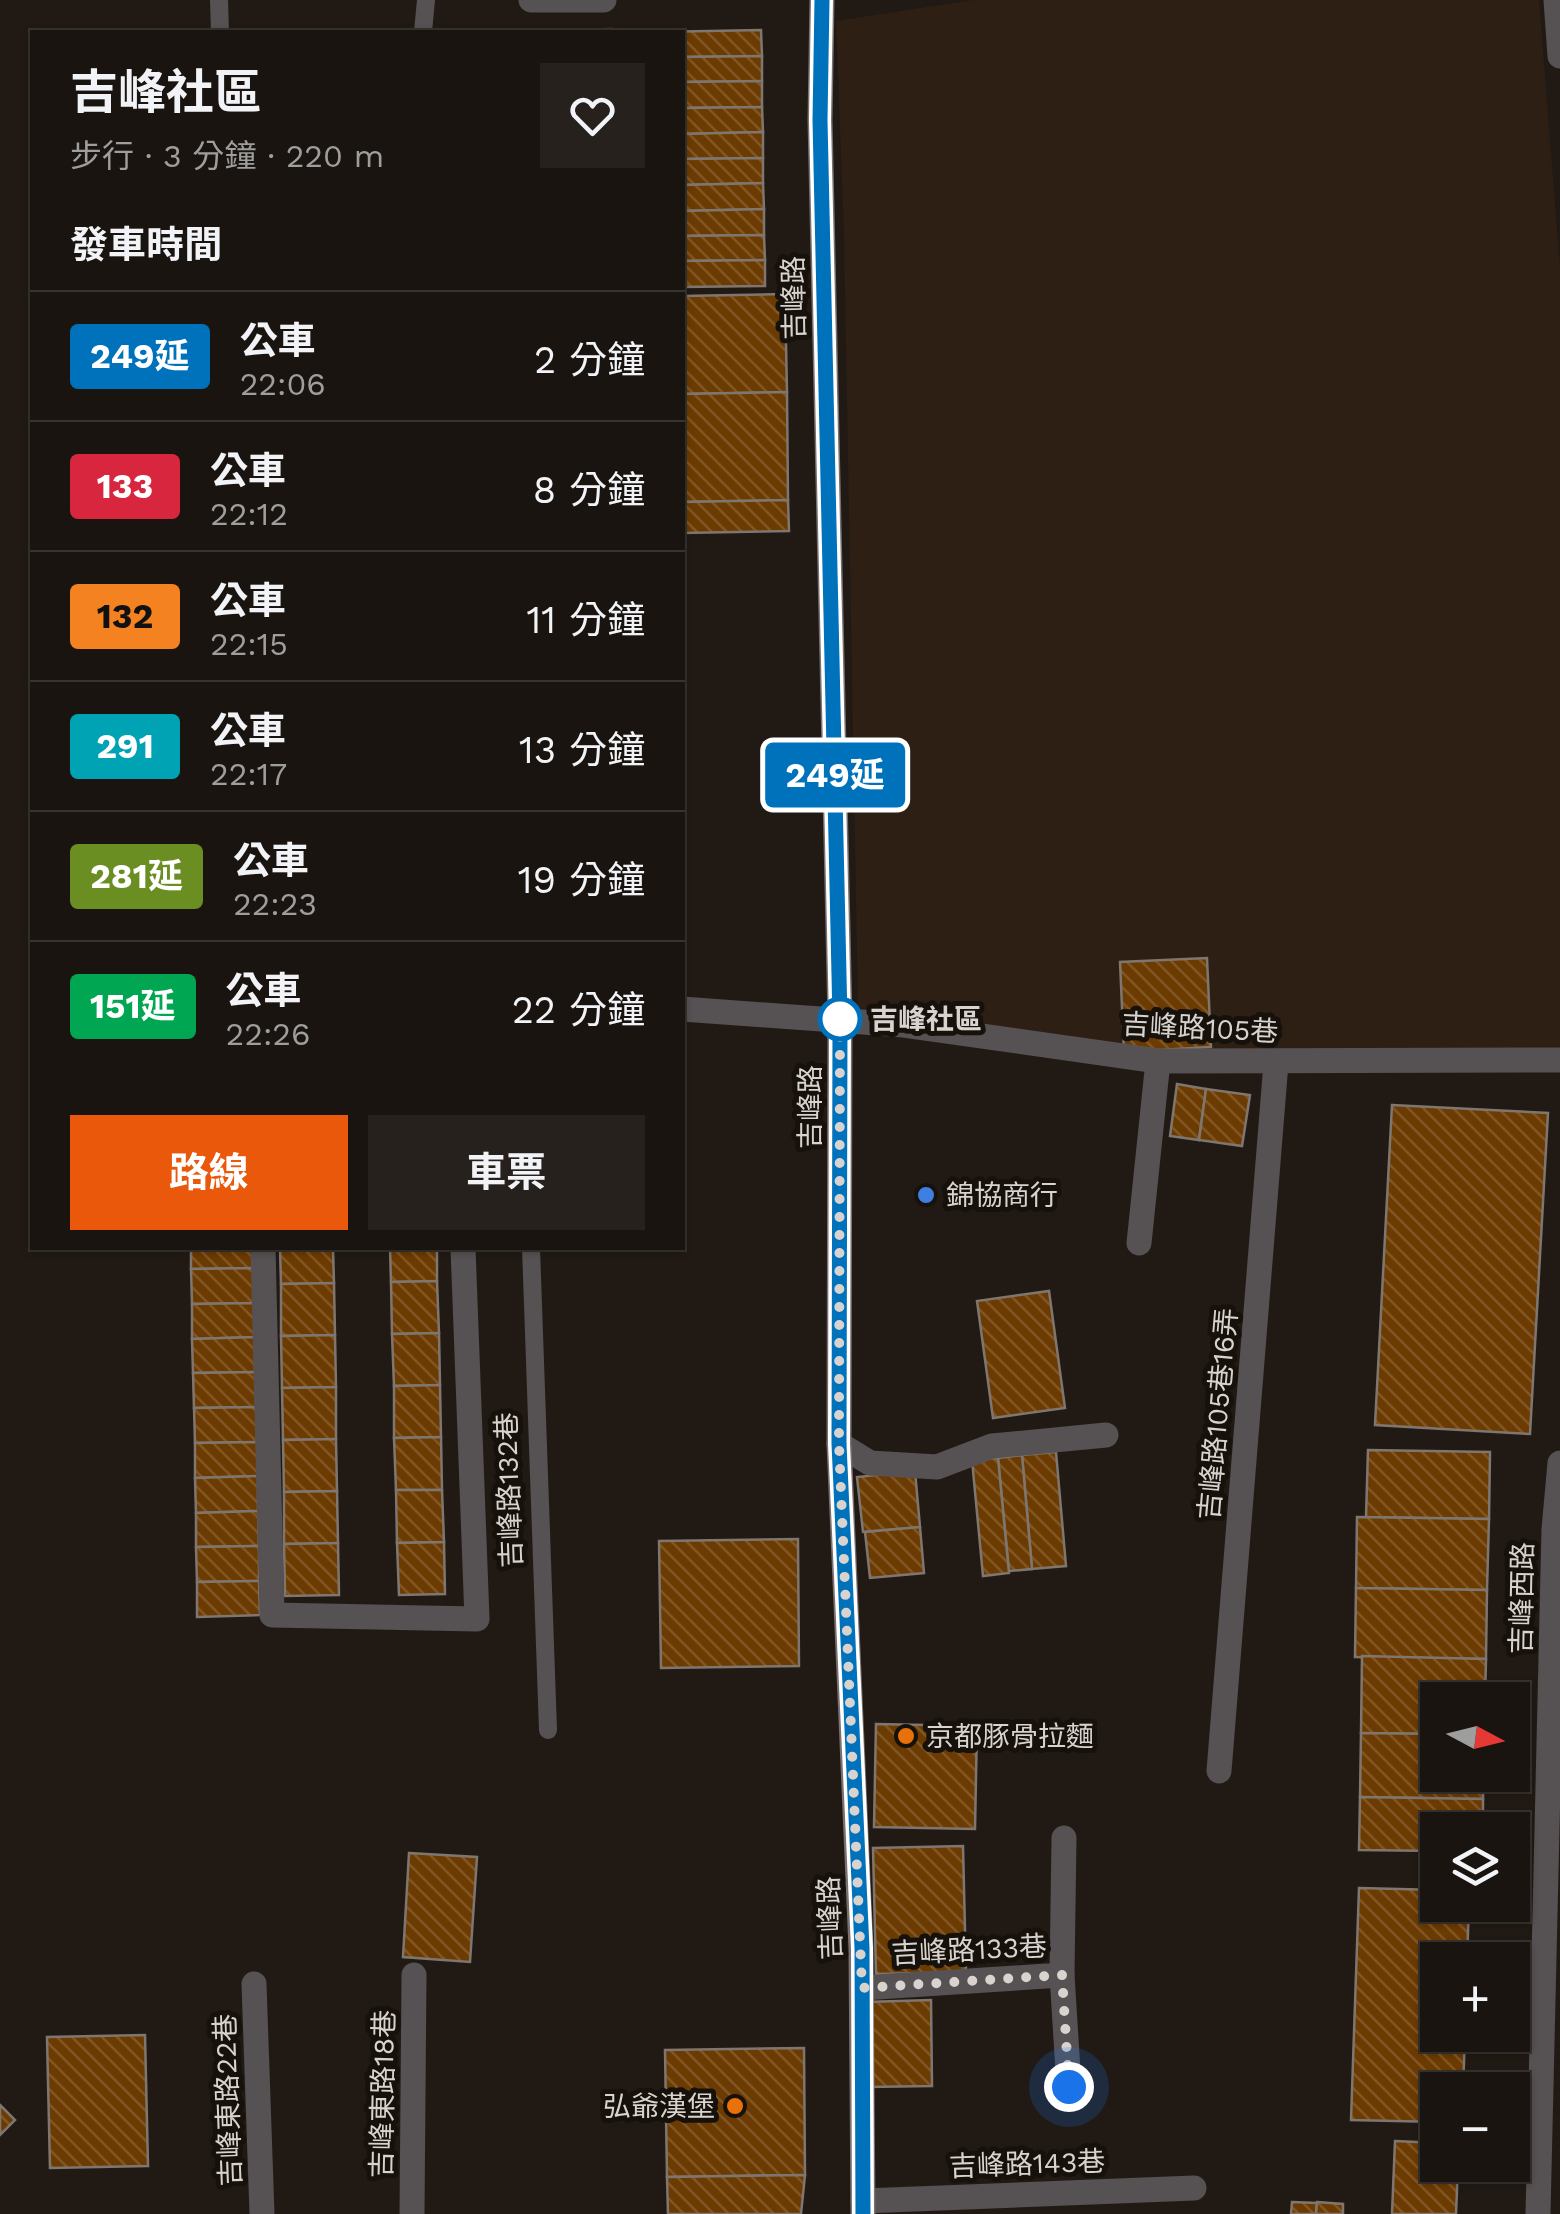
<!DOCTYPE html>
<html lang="zh-TW">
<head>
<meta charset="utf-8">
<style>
  :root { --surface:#19140f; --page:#26211d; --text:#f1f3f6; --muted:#9f9e9e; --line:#37332f; --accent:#ea580c }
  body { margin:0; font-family:"Work Sans","Noto Sans TC",sans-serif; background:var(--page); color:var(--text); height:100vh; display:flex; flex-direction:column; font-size:38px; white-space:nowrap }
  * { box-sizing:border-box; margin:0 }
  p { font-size:32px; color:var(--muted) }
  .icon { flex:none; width:55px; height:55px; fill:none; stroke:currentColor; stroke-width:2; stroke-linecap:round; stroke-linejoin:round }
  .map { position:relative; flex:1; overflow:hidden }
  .sheet { position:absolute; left:30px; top:30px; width:655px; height:1220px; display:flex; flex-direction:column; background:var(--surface); border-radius:0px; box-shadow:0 2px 8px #0004,0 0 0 2px var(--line) }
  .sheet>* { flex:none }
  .badge { padding:0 20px; border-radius:8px; font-size:35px; line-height:65px }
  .needle { width:65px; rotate:97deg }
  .buttons { position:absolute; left:1420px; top:1682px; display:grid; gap:20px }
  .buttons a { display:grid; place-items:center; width:110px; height:110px; border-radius:0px; background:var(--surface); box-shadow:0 2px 8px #0004,0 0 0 2px var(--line); font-size:50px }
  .you { position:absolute; width:50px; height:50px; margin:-25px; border:8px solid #fff; border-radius:50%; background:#1a73e8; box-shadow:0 0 0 15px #1a73e833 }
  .map>.badge { position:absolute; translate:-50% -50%; box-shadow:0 0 0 5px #fff }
  h2 { padding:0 40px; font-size:38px; line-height:90px }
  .round { display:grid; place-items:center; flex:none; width:105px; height:105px; border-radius:0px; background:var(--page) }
  .headline { display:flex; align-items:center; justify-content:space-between; height:170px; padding:0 40px }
  h1 { font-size:48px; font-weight:700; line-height:75px }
  .action { display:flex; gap:20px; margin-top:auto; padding:20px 40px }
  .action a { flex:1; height:115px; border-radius:0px; background:var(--accent); color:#fff; font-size:40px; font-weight:700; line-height:115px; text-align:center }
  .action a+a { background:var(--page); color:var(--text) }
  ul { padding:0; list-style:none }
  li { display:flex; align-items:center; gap:30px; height:130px; padding:0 40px; border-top:2px solid var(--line) }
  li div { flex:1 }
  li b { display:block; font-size:38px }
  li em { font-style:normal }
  li .badge { min-width:110px; font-weight:700; text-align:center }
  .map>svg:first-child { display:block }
  .industrial { fill:#2d1f13 }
  .building { fill:url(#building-back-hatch); stroke:#7f766f; stroke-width:2.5 }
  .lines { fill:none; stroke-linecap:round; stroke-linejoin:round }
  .lane { stroke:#565152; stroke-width:18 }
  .street { stroke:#565152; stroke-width:25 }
  .secondary { stroke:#787071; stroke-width:25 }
  .line-casing { stroke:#fff; stroke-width:22 }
  .line { stroke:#0072bc; stroke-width:15 }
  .walk { stroke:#d8d3cf; stroke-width:10; stroke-dasharray:0 18 }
  .stop-dot { fill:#fff; stroke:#0072bc; stroke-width:5 }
  .shop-dot { fill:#3f7fe0; stroke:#17110b; stroke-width:4 }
  .food-dot { fill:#e8710a; stroke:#17110b; stroke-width:4 }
  .labels { text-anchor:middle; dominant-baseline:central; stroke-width:10; stroke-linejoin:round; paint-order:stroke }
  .street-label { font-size:28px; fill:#d8d3cf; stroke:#17110b }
  .stop-label { font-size:28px; font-weight:bold; fill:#d8d3cf; stroke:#17110b; text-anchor:start }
  .poi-label { font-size:28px; fill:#d8d3cf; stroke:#17110b; text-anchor:start }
</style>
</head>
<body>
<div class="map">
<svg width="1560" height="2214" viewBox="0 0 1560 2214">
  <defs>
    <pattern id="building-back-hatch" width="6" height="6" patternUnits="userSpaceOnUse" patternTransform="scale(2.5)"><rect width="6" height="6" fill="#6c3b01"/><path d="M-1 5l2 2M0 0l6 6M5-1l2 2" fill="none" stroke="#805625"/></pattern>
  </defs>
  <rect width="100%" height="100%" fill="#211a14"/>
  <polygon class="industrial" points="973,0 1539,0 1560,267 1560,1060 1158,1061 858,1008 844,235 836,21"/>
  <g class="building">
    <polygon points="611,29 611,32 549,32 549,31"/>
    <polygon points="761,30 762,56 682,57 682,32 655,32"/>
    <polygon points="762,56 762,81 682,82 682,57"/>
    <polygon points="762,81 762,107 682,108 682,82"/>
    <polygon points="762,107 763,132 682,134 682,108"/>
    <polygon points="763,132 763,158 682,159 682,134"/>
    <polygon points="763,158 763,183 682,185 682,159"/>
    <polygon points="763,183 764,209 682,211 682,185"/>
    <polygon points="764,209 764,235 682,236 682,211"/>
    <polygon points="764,235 765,260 682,261 682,236"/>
    <polygon points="765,260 765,286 682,287 682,261"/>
    <polygon points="785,294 787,392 682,394 682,296"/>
    <polygon points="787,392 788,500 682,502 682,394"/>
    <polygon points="788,500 789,531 682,533 682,502"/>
    <polygon points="1207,958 1211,1047 1124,1052 1120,962"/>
    <polygon points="1177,1084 1206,1089 1199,1140 1170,1136"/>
    <polygon points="1206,1089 1250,1095 1242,1146 1199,1140"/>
    <polygon points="1392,1105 1548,1113 1530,1434 1375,1425"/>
    <polygon points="191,1248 253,1248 254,1268 191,1269"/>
    <polygon points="280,1248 333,1248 334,1283 281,1284"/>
    <polygon points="390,1248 437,1248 437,1281 391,1282"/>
    <polygon points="254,1268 254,1303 192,1304 191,1269"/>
    <polygon points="437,1281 439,1333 392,1334 391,1282"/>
    <polygon points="334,1283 335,1335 281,1336 281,1284"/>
    <polygon points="1049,1291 1065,1408 993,1418 977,1301"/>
    <polygon points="254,1303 255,1337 192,1339 192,1304"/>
    <polygon points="439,1333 440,1385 394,1386 392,1334"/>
    <polygon points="335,1335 336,1387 282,1388 281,1336"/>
    <polygon points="255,1337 255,1372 193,1373 192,1339"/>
    <polygon points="255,1372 256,1407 194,1408 193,1373"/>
    <polygon points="440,1385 441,1437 394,1438 394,1386"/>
    <polygon points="336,1387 336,1439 283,1440 282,1388"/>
    <polygon points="256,1407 257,1442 195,1443 194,1408"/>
    <polygon points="441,1437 442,1490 396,1490 394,1438"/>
    <polygon points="336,1439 337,1491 284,1492 283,1440"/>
    <polygon points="257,1442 258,1476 195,1478 195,1443"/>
    <polygon points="1368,1450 1490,1452 1489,1519 1366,1517"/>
    <polygon points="1056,1452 1066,1566 1032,1569 1022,1455"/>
    <polygon points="1022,1455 1032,1569 1009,1571 998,1458"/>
    <polygon points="998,1458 1009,1573 983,1576 972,1460"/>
    <polygon points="915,1471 920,1527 863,1532 857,1477"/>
    <polygon points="258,1476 258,1511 196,1513 195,1478"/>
    <polygon points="396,1490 442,1490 444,1542 397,1543"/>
    <polygon points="337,1491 338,1543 284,1544 284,1492"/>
    <polygon points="258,1511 259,1546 196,1547 196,1513"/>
    <polygon points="1357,1517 1489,1519 1487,1590 1356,1588"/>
    <polygon points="920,1527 924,1573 870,1578 865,1532"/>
    <polygon points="798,1539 799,1666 661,1668 659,1541"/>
    <polygon points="444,1542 445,1594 399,1595 397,1543"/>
    <polygon points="338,1543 339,1595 285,1596 284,1544"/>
    <polygon points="259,1546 259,1581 197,1582 196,1547"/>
    <polygon points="259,1581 260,1615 197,1617 197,1582"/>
    <polygon points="1356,1588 1487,1590 1486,1659 1355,1657"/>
    <polygon points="1362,1656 1486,1659 1485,1700 1438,1700 1438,1734 1361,1733"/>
    <polygon points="876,1724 977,1726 975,1829 874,1827"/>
    <polygon points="1361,1733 1438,1734 1438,1775 1484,1775 1483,1799 1360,1797"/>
    <polygon points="1360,1797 1483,1799 1483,1830 1438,1830 1438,1851 1359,1850"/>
    <polygon points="963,1846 966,1972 876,1974 873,1848"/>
    <polygon points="409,1853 477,1857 470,1962 403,1957"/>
    <polygon points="1359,1888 1438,1890 1438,1905 1469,1905 1467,1960 1438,1960 1438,2035 1465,2035 1463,2090 1438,2090 1438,2122 1351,2120"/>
    <polygon points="931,2000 932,2086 867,2087 866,2002"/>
    <polygon points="145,2035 148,2166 50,2168 47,2037"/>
    <polygon points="804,2048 805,2175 667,2177 665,2050"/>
    <polygon points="0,2105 15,2120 0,2135"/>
    <polygon points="1395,2141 1438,2143 1438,2165 1458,2165 1456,2214 1392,2214"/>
    <polygon points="805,2175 801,2214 668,2214 667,2177"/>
    <polygon points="1292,2202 1317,2203 1316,2214 1291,2214"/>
    <polygon points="1317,2202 1343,2204 1343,2214 1316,2214"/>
  </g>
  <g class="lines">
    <g class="lane">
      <polyline points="219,0 220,32"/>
      <polyline points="423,32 426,0"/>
      <polyline points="531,1248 548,1730"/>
    </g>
    <g class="street">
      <polyline points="531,0 604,0"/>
      <polyline points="1556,0 1560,56"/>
      <polyline points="682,1009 904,1025 1158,1061 1560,1060"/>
      <polyline points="1139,1243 1158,1061"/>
      <polyline points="263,1248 272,1615 477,1619 463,1248"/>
      <polyline points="839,1444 870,1463 937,1467 992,1446 1106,1435"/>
      <polyline points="1219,1771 1276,1063"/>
      <polyline points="1062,1975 1069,2087"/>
      <polyline points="254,1984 262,2214"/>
      <polyline points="862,1988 1062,1975 1064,1838"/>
      <polyline points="863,2201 1194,2188"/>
      <polyline points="412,2214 414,1975"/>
      <polyline points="1538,2214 1554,1529 1560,1463"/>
    </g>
    <polyline class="secondary" points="822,0 820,120 840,1020 839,1444 861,1948 863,2214"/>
  </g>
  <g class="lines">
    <g class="line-casing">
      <polyline id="line" points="822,0 820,120 840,1020 839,1444 862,1948 863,2214"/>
    </g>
    <use href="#line" class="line"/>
    <polyline class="walk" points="840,1019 839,1444 862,1988 1062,1975 1069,2087"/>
  </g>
  <circle class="stop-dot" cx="840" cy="1019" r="20"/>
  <circle class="shop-dot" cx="926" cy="1195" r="10"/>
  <g class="food-dot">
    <circle cx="906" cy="1736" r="10"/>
    <circle cx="735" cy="2106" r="10"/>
  </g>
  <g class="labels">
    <g class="street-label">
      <text transform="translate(794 298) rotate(-91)">吉峰路</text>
      <text transform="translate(1200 1028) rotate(3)">吉峰路105巷</text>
      <text transform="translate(810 1107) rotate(-90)">吉峰路</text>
      <text transform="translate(1218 1414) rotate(-85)">吉峰路105巷16弄</text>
      <text transform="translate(509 1490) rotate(-92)">吉峰路132巷</text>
      <text transform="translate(1522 1598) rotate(-89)">吉峰西路</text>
      <text transform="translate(830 1918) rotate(-92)">吉峰路</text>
      <text transform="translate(969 1950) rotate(-3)">吉峰路133巷</text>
      <text transform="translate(383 2094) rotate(-89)">吉峰東路18巷</text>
      <text transform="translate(228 2100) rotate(-92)">吉峰東路22巷</text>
      <text transform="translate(1027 2164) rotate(-2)">吉峰路143巷</text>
    </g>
    <g class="stop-label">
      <text x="870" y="1019">吉峰社區</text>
    </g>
    <g class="poi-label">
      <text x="946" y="1195">錦協商行</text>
      <text x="926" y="1736">京都豚骨拉麵</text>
      <text x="715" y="2106" text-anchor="end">弘爺漢堡</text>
    </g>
  </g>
</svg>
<div class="buttons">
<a><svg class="needle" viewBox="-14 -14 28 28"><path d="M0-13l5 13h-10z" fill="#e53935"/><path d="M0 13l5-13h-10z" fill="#9f9e9e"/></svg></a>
<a><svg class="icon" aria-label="layers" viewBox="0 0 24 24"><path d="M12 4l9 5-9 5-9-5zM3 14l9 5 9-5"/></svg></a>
<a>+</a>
<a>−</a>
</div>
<div class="you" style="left:1069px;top:2087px"></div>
<b class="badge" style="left:835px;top:775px;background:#0072bc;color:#fff">249延</b>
<section class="sheet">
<div class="headline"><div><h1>吉峰社區</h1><p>步行 · 3 分鐘 · 220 m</p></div><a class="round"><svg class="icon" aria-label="heart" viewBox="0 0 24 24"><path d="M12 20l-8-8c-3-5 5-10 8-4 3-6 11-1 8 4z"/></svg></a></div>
<h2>發車時間</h2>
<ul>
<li><span class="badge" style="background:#0072bc;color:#fff">249延</span><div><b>公車</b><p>22:06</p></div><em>2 分鐘</em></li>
<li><span class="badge" style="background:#d7263d;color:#fff">133</span><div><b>公車</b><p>22:12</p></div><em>8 分鐘</em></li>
<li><span class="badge" style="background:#f58220;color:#111">132</span><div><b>公車</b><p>22:15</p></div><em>11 分鐘</em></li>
<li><span class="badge" style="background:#00a3b4;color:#fff">291</span><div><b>公車</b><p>22:17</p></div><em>13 分鐘</em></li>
<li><span class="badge" style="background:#6b8e23;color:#fff">281延</span><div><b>公車</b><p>22:23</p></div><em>19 分鐘</em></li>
<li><span class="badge" style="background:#00a651;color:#fff">151延</span><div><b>公車</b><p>22:26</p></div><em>22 分鐘</em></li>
</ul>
<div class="action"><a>路線</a><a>車票</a></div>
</section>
</div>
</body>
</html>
